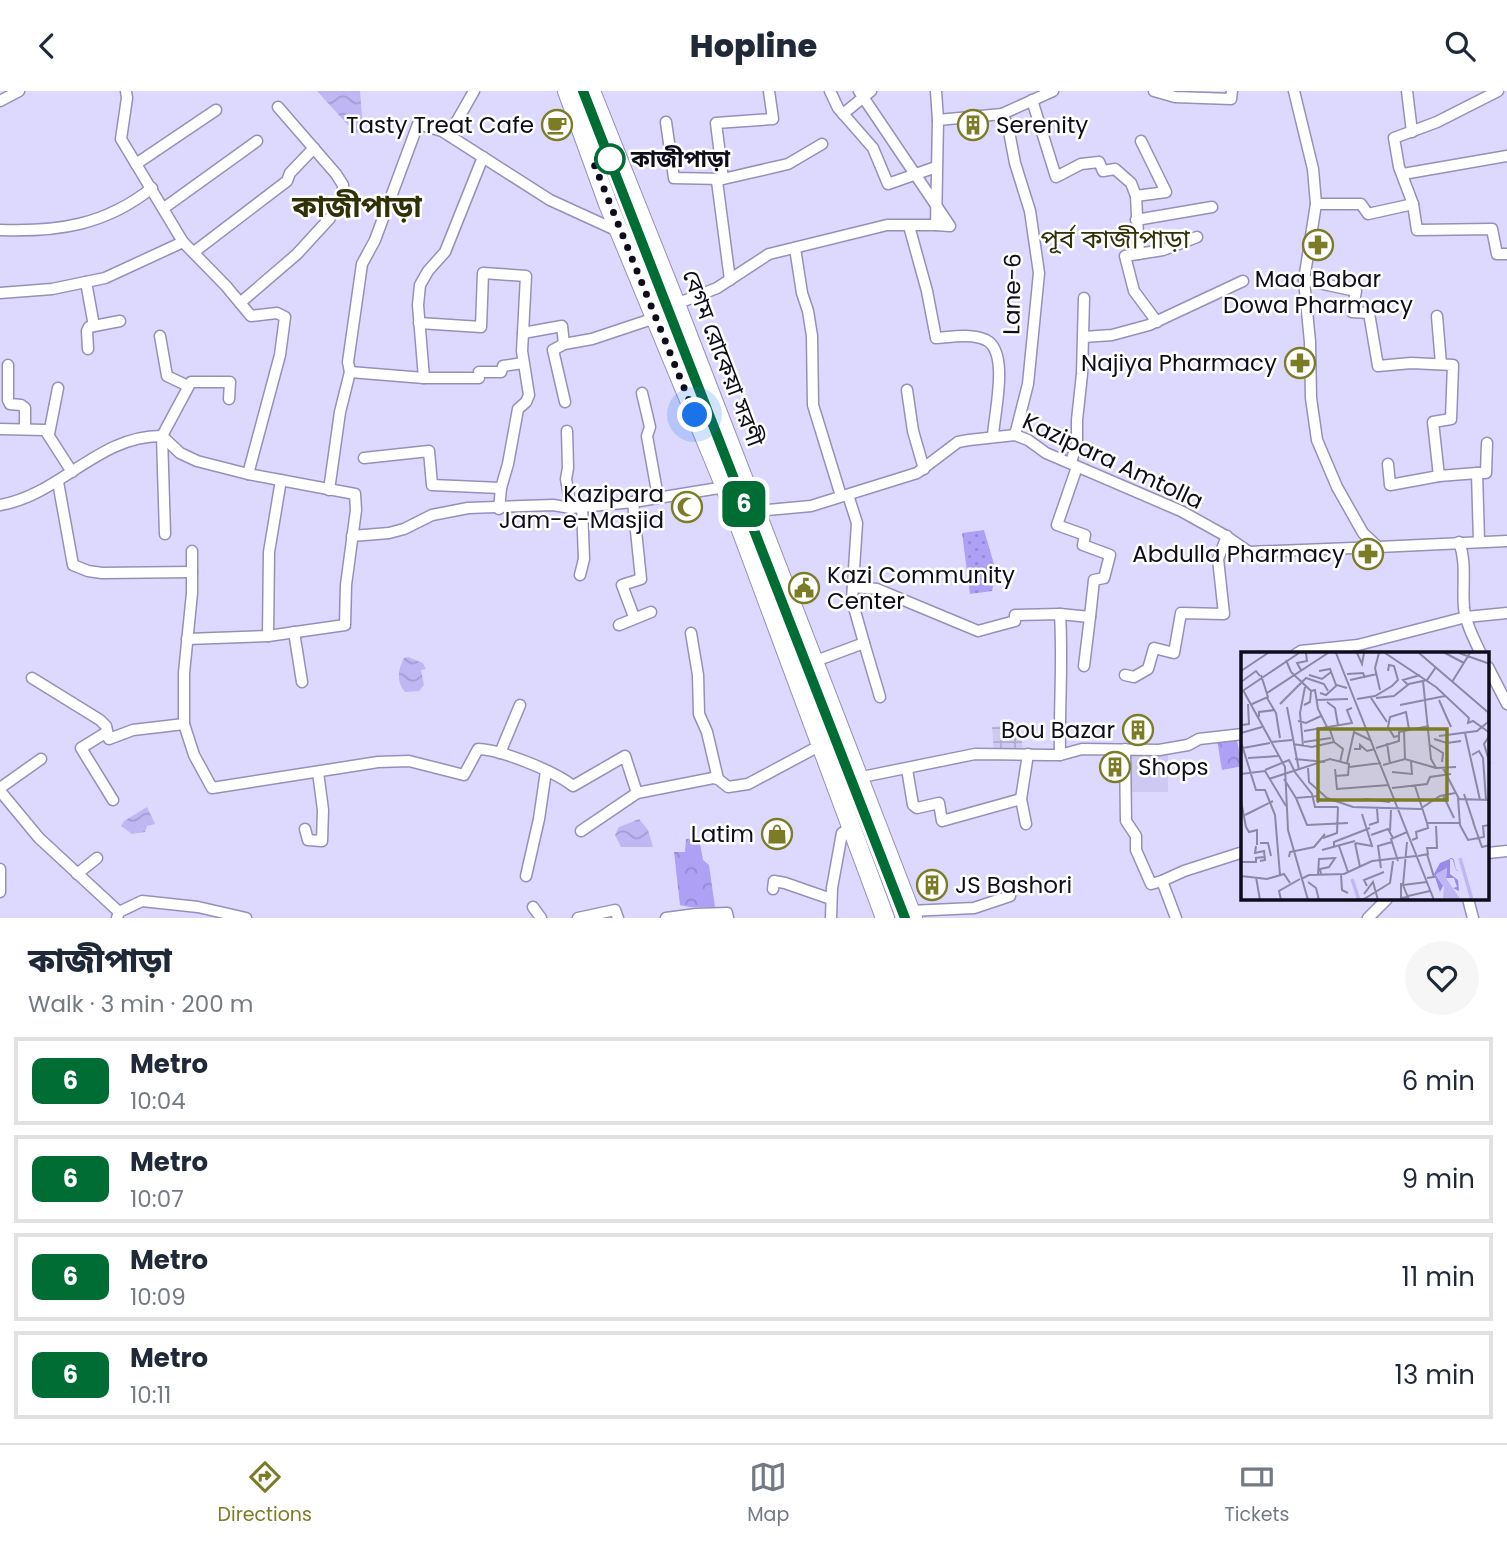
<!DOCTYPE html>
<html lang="en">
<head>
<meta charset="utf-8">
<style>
  :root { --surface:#fff; --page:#f6f6f7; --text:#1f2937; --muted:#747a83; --line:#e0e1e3; --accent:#7b7c25 }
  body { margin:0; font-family:Poppins,"Noto Sans Bengali",sans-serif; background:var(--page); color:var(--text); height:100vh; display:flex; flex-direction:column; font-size:26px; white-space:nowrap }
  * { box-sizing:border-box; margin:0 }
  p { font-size:23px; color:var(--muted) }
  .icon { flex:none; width:38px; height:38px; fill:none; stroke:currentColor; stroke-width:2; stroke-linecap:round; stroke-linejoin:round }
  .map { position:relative; height:827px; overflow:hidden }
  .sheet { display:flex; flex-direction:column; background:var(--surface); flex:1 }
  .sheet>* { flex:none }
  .badge { padding:0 14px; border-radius:10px; font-size:24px; line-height:46px }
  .you { position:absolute; width:35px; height:35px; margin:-18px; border:5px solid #fff; border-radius:50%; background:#1a73e8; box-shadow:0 0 0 10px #1a73e833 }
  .map>.badge { position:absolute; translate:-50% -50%; box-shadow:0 0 0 4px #fff }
  .round { display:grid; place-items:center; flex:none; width:74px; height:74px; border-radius:37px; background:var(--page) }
  .summary { display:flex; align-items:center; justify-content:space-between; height:119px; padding:0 28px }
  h1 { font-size:33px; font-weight:800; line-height:52px }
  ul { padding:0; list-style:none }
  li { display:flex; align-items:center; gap:21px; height:88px; margin:0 14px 10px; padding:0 14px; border:4px solid var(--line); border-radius:0px }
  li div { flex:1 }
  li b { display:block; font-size:26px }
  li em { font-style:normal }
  li .badge { min-width:77px; font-weight:700; text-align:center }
  header { display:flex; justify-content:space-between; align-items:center; height:91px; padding:0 28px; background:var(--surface); font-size:32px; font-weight:800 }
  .tabs { display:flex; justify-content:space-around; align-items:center; height:98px; border-top:2px solid var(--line); background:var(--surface); font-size:19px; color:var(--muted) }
  .tabs a { display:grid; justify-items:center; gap:4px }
  .tabs .active { color:var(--accent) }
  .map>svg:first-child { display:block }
  .built { fill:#cec9f3 }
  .industrial { fill:url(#industrial-grid) }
  .park { fill:url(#park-crowns) }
  .garden { fill:url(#garden-dots) }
  .water { fill:url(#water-waves) }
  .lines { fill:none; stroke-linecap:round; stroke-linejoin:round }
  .minor-casing { stroke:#9590ba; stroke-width:13 }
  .primary-casing { stroke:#9590ba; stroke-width:20 }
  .minor { stroke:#fff; stroke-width:10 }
  .primary { stroke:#fff; stroke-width:18 }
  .rail { stroke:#59566d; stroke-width:2.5; stroke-dasharray:3.5 7; stroke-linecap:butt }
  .line-casing { stroke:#fff; stroke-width:16 }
  .line { stroke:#006e34; stroke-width:10 }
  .walk { stroke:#0f0d1c; stroke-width:7; stroke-dasharray:0 12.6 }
  .stop-dot { fill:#fff; stroke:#006e34; stroke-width:3.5 }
  .labels { text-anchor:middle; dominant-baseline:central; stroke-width:5; stroke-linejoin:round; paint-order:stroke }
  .poi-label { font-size:23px; fill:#0f0d1c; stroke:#fff; text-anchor:end }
  .stop-label { font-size:23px; font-weight:bold; fill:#0f0d1c; stroke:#fff; text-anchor:start }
  .street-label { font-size:23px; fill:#0f0d1c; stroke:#fff }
  .quarter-label { font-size:26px; fill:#303106; stroke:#fff }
  .district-label { font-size:30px; font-weight:bold; fill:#303106; stroke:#fff }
  .inset-river { fill:none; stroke:#bfb7f4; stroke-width:3.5 }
  .inset-road { fill:none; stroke:#8b87a4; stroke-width:2 }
  .view { fill:#7b7c25; fill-opacity:0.15; stroke:#7b7c25; stroke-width:3.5 }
  .inset-edge { fill:none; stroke:#0f0d1c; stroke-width:3.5 }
</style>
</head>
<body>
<header><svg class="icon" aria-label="back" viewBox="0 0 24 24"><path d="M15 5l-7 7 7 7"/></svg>Hopline<svg class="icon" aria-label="search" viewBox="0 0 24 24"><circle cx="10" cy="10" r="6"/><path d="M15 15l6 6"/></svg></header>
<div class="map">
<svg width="1507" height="827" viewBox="0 0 1507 827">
  <defs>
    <pattern id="industrial-grid" width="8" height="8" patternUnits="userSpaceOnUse" patternTransform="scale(1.75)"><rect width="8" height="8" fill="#cec9f3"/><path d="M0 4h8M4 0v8" fill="none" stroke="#b0abd0"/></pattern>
    <pattern id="park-crowns" width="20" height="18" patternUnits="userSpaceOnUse" patternTransform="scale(1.75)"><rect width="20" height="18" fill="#aea0f4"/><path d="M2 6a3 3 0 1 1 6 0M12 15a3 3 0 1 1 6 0" fill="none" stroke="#9489d1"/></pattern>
    <pattern id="garden-dots" width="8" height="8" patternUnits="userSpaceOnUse" patternTransform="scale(1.75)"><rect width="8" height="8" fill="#aea0f4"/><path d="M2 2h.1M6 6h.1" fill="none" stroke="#9489d1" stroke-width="1.8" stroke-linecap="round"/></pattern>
    <pattern id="water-waves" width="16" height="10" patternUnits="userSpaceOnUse" patternTransform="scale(1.75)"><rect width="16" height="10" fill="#bfb7f4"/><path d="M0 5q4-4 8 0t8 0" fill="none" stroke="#a39cd1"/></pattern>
  </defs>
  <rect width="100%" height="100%" fill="#ddd9fe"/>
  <rect class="built" x="1128" y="661" width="40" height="40"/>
  <polygon class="industrial" points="1020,632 1023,659 994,660 992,636"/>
  <g class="park">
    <polygon points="1236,646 1243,675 1222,679 1217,649"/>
    <polygon points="699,747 703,769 709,774 715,816 690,816 680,814 674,761 685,761 686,748"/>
  </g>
  <polygon class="garden" points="984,439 996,480 992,500 970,503 962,442"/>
  <g class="water">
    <polygon points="317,0 360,0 363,37 356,43"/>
    <path d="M408,566l15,6 3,6 -5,1 3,15 -5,6 -14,1c-9,-10 -7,-23 -1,-34z"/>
    <polygon points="147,716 155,733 147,735 145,741 132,743 121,735 124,730"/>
    <polygon points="639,728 648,739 653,756 621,756 615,744 619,736"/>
  </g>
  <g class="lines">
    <g class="minor-casing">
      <g id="minor">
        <polyline points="126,0 127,7 121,48 183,151 226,195 251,225 277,222 285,226 280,264 248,383"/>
        <polyline points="830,0 838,17 873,57 888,93 936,76"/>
        <polyline points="859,0 950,135 936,134"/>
        <polyline points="936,0 938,29"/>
        <polyline points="1154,0 1175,6 1231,8 1232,0"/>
        <polyline points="1294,0 1313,78 1316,113 1304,189 1310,251 1311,307 1317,349 1337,396 1363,442 1378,456 1507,450"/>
        <polyline points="1407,0 1412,41"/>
        <polyline points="1498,0 1437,31 1394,47 1399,76 1413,113 1417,139 1492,138 1497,163 1507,163"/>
        <polyline points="1032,9 1056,86 1081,73 1099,71 1103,80 1115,78 1131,92 1136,105 1139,163"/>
        <polyline points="0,10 19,0"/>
        <polyline points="278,16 336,83 343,94 343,103"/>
        <polyline points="843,23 871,0"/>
        <polyline points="1002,23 1008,35 1015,72 1030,120 1039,182 1028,293 1015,344"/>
        <polyline points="666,31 674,87 723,88 788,73 822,53"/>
        <polyline points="449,44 474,0"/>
        <polyline points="136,73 216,19"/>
        <polyline points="1403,83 1507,65"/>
        <polyline points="723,88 716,32 773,28 769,0"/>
        <polyline points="717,90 730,189"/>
        <polyline points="1136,105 1166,101 1141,50"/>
        <polyline points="1316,113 1361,113 1368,123 1413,113"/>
        <polyline points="164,117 257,50"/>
        <polyline points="1136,129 1212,116"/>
        <path d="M909,135l18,65 9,47c15,-1 35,-5 50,2 24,12 8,74 7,96"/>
        <path d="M0,139c59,2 105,-5 152,-42"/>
        <polyline points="795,157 802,202 808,220 812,245 813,314 841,405"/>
        <polyline points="194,161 287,90 290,82 314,57"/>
        <polyline points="1304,189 1356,200 1352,221 1369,222 1378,275 1411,272 1453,274 1451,328 1433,331 1439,385"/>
        <polyline points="86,191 94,235"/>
        <polyline points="0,202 52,198 105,187 183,151"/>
        <polyline points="240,212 297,163 330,127"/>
        <polyline points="676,213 717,197 769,163 887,134 936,134 938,29 1002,23 1053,0"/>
        <polyline points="1437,225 1441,273"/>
        <polyline points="1157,231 1134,200 1125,165 1163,159 1197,146"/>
        <polyline points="419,232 481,236 483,182 526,185 523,242 562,235 564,253 592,248 655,227"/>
        <polyline points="160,245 167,285 188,295"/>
        <polyline points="1084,246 1112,244 1149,234 1243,190"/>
        <polyline points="564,253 553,259 565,311"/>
        <polyline points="88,258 87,240 89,236 120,230"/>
        <polyline points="8,274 8,309 10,313 21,314 25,317 25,337"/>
        <polyline points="350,281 424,287 479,287 479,281 501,281 503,275 523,272"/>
        <polyline points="424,287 418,214 420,194 428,180 445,161 483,66"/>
        <polyline points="907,299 913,340 924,378"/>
        <polyline points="642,302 650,336 647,345 658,406"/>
        <polyline points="0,338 45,339 72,381"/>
        <polyline points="567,340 568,377 566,388 571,417"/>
        <polyline points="49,343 58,297"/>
        <polyline points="364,367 429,360 432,394 501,397"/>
        <polyline points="1071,371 1077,352 1077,329 1082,283 1084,207"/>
        <polyline points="1388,373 1390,394 1439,385 1477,382 1479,450"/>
        <polyline points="1477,382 1486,382 1487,352"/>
        <polyline points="58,391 73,474 88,480 102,482 192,481"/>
        <polyline points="329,399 340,321 350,281 348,271 362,173 375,149 418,33 442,40 550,109 620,141"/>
        <polyline points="848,404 857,432 852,509 864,552"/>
        <polyline points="633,411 641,488 622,494 634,526"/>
        <path d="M0,414c60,-10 99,-70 162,-69l18,17 17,8 51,13 107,20 1,16 -10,75 -1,40 -77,11 -81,3"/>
        <polyline points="499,418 501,397 508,373 518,318 526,311 529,304 522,260 523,242"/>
        <polyline points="756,420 811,415 917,382 958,351 969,349 1015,344 1028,349 1046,362 1181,420 1226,445 1249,461 1378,456"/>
        <polyline points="165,443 162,345 191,291 230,291 229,308"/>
        <polyline points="352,445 389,442 404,438 432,424 468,417 553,414 571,417 633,411 725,396"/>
        <path d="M1459,451c8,21 3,43 5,66 2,16 10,31 17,46"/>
        <path d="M192,460v42l-8,80v51l10,31 18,33 166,-26 31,-1 55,14 14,-26c22,0 78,23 95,37l52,-30 12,37 76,-15 5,1 10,8 20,-3 73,-39"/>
        <polyline points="580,484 584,468 582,416"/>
        <polyline points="853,496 877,498 978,540 1015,530 1015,524 1060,523 1090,526 1094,489 1104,487 1110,464 1083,454 1085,444 1057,434 1077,376"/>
        <path d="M1060,523c3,48 -1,93 0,141"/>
        <polyline points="619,534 651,521"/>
        <polyline points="294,541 302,591"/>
        <polyline points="691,542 698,584 699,623 707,641 718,688"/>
        <polyline points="268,545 269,461 281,389"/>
        <polyline points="1296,563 1301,560 1358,554 1466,526 1507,522"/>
        <polyline points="813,571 864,552 880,606"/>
        <polyline points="1084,575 1090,526"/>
        <polyline points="1488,576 1507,613"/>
        <polyline points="1125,584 1134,586 1148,578 1154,557 1174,562 1181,522 1224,523 1218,468 1227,445"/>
        <polyline points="32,587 100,629 106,635 109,648 133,639 184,633"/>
        <polyline points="107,641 81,657 113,709"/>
        <polyline points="1125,658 1126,730 1136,745 1136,759 1151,793 1162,790 1176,827"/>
        <polyline points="500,662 520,614"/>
        <polyline points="907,678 913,714 917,717 939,712 942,730 1021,708"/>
        <polyline points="857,687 975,663 1047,664 1060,664 1082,658 1159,659 1188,654 1199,648 1243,643"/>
        <polyline points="0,697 41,668"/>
        <polyline points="0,700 39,747 119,821"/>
        <polyline points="1026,733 1021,708 1028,663"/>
        <polyline points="305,738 308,749 322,750 323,719 318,681"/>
        <polyline points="581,740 637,702"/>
        <polyline points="1488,762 1507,760"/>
        <polyline points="0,778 0,801"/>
        <polyline points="77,783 97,767"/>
        <polyline points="526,785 539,728 546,680"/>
        <polyline points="1162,790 1184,780 1240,762"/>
        <polyline points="773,798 774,790 785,792 831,808"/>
        <polyline points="1468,808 1473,827"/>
        <polyline points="533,816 541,827"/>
        <polyline points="910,820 974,817 1010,805"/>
        <polyline points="117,827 119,821 142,810 198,816 246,827"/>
        <polyline points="578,827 615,819 618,827"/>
        <polyline points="666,827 696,823 727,822 728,827"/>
        <polyline points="831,827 832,797 842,742 852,736"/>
        <polyline points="1368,827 1387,808"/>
      </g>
    </g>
    <g class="primary-casing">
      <g id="primary">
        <polyline points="567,0 608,113 725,396 885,827"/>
        <polyline points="591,0 676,213 913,827"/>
      </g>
    </g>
    <use href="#minor" class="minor"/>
    <use href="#primary" class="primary"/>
    <polyline class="rail" points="583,0 905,827"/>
  </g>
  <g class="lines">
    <g class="line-casing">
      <polyline id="line" points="583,0 905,827"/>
    </g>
    <use href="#line" class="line"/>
    <polyline class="walk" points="610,68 592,68 695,324"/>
  </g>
  <defs>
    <g id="cafe-ring" transform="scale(1.575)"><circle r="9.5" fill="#fff" stroke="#7b7c25" stroke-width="1.5"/><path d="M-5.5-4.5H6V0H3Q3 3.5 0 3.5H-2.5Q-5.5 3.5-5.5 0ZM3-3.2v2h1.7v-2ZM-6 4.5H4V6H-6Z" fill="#7b7c25"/></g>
    <g id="building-ring" transform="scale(1.575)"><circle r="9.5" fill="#fff" stroke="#7b7c25" stroke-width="1.5"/><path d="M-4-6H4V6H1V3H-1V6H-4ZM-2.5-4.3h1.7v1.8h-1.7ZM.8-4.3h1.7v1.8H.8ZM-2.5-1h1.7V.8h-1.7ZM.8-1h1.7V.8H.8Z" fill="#7b7c25"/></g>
    <g id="pharmacy-ring" transform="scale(1.575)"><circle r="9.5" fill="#fff" stroke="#7b7c25" stroke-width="1.5"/><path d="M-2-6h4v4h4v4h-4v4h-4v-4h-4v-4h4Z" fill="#7b7c25"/></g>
    <g id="mosque-ring" transform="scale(1.575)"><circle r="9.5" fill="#fff" stroke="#7b7c25" stroke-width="1.5"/><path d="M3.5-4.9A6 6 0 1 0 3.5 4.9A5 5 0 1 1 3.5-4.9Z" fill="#7b7c25"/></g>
    <g id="civic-ring" transform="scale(1.575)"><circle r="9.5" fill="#fff" stroke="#7b7c25" stroke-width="1.5"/><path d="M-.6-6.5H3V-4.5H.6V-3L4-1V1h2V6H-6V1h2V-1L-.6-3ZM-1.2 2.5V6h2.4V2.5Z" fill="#7b7c25"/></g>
    <g id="shop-ring" transform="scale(1.575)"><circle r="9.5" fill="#fff" stroke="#7b7c25" stroke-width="1.5"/><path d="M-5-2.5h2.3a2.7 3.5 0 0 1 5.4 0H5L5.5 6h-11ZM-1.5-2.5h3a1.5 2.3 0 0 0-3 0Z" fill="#7b7c25"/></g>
  </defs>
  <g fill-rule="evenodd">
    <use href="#cafe-ring" x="557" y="34"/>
    <use href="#building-ring" x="973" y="34"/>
    <use href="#pharmacy-ring" x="1318" y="154"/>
    <use href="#pharmacy-ring" x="1300" y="272"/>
    <use href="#mosque-ring" x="687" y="416"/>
    <use href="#pharmacy-ring" x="1368" y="463"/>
    <use href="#civic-ring" x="804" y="497"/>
    <use href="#building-ring" x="1138" y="639"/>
    <use href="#building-ring" x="1115" y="676"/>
    <use href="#shop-ring" x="777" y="743"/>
    <use href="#building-ring" x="932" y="794"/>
  </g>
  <circle class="stop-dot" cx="610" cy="68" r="14"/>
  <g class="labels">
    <g class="poi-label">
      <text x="534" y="34">Tasty Treat Cafe</text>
      <text x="996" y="34" text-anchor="start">Serenity</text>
      <text x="1318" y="188" text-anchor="middle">Maa Babar<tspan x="1318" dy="26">Dowa Pharmacy</tspan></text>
      <text x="1277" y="272">Najiya Pharmacy</text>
      <text x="664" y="403">Kazipara<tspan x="664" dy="26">Jam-e-Masjid</tspan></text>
      <text x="1345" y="463">Abdulla Pharmacy</text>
      <text x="827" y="484" text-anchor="start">Kazi Community<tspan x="827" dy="26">Center</tspan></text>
      <text x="1115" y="639">Bou Bazar</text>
      <text x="1138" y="676" text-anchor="start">Shops</text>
      <text x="754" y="743">Latim</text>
      <text x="955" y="794" text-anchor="start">JS Bashori</text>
    </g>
    <g class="stop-label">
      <text x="631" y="68">কাজীপাড়া</text>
    </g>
    <g class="street-label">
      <text transform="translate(1012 203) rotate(-89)">Lane-6</text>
      <text transform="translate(723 267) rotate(69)">বেগম রোকেয়া সরণী</text>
      <text transform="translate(1113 370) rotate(25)">Kazipara Amtolla</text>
    </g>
    <g class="quarter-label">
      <text x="1115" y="148">পূর্ব কাজীপাড়া</text>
    </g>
    <g class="district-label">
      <text x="357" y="115">কাজীপাড়া</text>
    </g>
  </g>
  <g transform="translate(1241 561)">
    <rect width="248" height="248" fill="#ddd9fe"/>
    <path d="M209,206v16l8,6 1,11 -6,-3 4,-1 -3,-9h-8l1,-10 -11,7 7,11 -3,6 -6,-18 6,-11 12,-5 2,2 2,9 3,3 -3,-2 -3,-10z" fill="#9a88ea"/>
    <path d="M206,216l-1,10 15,22 -18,-2 1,-11 -8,-13z" fill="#bfb7f4"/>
    <path class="inset-river" d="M219,206l12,42M111,227l7,21"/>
    <path class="inset-road" d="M95,1l98,247M116,1l5,11 2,-11M138,1l-4,15 5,22M144,1l51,34 33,31 -1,5 5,-2 17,12M178,1l71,61M204,1l19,10M218,1l31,11M45,8l5,12 20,19 -1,11 -6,3M60,18l-4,-7 10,-2 -1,-8M0,19l27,-18M78,19l11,-2 6,16M106,22l16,-1 2,5M68,23l13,4 9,-7M109,28l27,-6M182,29l8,78 5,9 20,-1M0,30l15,-11 4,5M211,30l18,-29M167,33l-5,-5 17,-5M2,38l42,77 3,63 20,70M70,39l4,-1 3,19 9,18M0,40l58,-39M26,41l61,-40M79,41l6,2 11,-10 10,3M26,46l9,15 4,25M130,46l16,24M135,46l18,-2 15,-12 18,-4 9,-13M116,47l18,-3 17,-10 6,-6 -4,-14 -5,-1 -1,6M75,48l32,-1M198,48l12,27M86,50l8,6 3,17M11,52l16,-7 -7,-22M39,52l26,-26 18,6 4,7M159,53l45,-9M46,55l12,63M18,65v-5l16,-2M57,69l8,2 15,-7M0,73l8,-1 -1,-20M88,75l5,15 9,7 -3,13M63,79l48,-8 -5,-13 5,-2M163,79l1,28M0,81l21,-6M224,81l15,67M249,83l-6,9 6,20M157,84l-4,1 -6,-10 2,-10 16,-5 3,17M198,84l38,-5 11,-9v-9M193,87l13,4 14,-2M0,90l15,48h9l10,25 5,60M30,90l21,-2M63,90l27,-4M146,91l3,21M52,92l19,3 22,-5M189,93l13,8 -1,9M62,94l-3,-33 5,-26M2,96l27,-5M135,96l23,-7v-9l30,-6M113,97h6v-4l7,6 8,-2M231,103l7,-4 4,7 3,42M7,106l30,-2M54,107l30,3M106,111l7,-31 18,9M142,113l22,-6 31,9M108,115l32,-4M67,116l1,14 18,16 26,9 67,2 20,-13 15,-3M202,116l16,31 31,1M94,117l2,20 52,-4M24,118l24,-10 5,10M53,119l18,23 3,13h23M151,120l20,2 -1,-13M0,122l24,-3 21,35M28,127l61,-20 19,5 -1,11 -13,1M43,127l12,19 22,-2v7M174,134l12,37M151,136l35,-4 3,-7 21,-3M223,142l10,30M202,143l11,23M55,146l11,27 41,-2M217,146l2,27 8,15 16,-3 -1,-11 7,-1M123,147l26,3M0,149l5,26 3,5 8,-2v15M4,163l28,-14M232,170l9,25 8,-2M186,171h32M128,173l9,-3 -1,-13M149,179l1,-21M130,183l17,-6 5,9M82,186l14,-5 1,-26M171,188l5,-2 -1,-6 12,-4 -1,-5M166,190l-4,43 6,15M19,191h8l3,13M114,191l17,3 -10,-32M114,191l5,24M15,194l-1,7 9,-2 1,9 -5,1M98,194l9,26M93,195v-5l36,-14M81,198l33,-9M186,202l7,23 -7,1M177,204l10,-2 -1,-6h10l-1,-22M48,205l1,-5 24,-5 11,-13M157,209l-7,-22 16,-7M0,210h15v-4l8,-1M140,216l-3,-22 14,-4M77,223l1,-16 16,-1 -6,9 -9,2 1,5M100,223l1,15 6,3M0,224l26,3 17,-5 6,9M15,225l4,23M60,227l8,-4 35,-1 28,-13 44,-5M67,230l8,6 3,12M160,231v15l7,-1M162,233l24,-3M126,234l-3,-6 20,-8M123,242l9,-12 5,18M167,244l22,-5M40,248l-2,-9 21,-12M113,248l10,-1 26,-16 3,-22"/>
    <path class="view" d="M77,77h129v71h-129z"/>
    <rect width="248" height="248" class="inset-edge"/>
  </g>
</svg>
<div class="you" style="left:695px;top:324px"></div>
<b class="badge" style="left:744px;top:413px;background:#006e34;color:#fff">6</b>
</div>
<section class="sheet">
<div class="summary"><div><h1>কাজীপাড়া</h1><p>Walk · 3 min · 200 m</p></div><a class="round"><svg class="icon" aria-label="heart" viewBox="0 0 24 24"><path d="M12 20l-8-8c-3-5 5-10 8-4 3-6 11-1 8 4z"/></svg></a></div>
<ul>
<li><span class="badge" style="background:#006e34;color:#fff">6</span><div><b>Metro</b><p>10:04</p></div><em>6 min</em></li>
<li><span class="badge" style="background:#006e34;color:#fff">6</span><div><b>Metro</b><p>10:07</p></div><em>9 min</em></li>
<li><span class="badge" style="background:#006e34;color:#fff">6</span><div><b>Metro</b><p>10:09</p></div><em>11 min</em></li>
<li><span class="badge" style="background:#006e34;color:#fff">6</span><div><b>Metro</b><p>10:11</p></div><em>13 min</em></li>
</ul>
</section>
<nav class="tabs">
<a class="active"><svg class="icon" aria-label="directions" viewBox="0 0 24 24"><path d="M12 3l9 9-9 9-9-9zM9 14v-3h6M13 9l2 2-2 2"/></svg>Directions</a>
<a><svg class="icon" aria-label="map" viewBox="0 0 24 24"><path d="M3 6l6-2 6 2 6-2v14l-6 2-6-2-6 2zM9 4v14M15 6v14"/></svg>Map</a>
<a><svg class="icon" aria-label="tickets" viewBox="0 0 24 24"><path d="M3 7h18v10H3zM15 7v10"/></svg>Tickets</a>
</nav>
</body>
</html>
